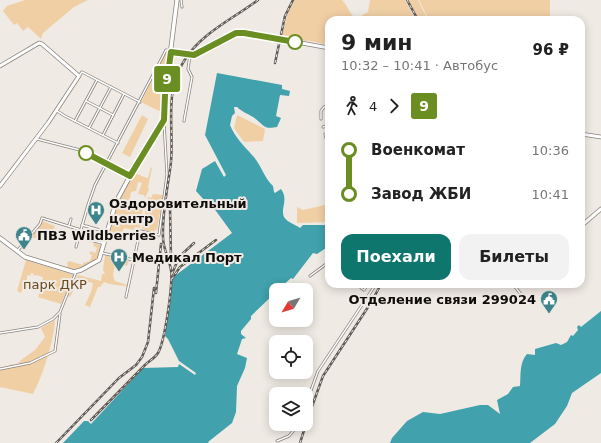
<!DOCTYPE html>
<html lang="ru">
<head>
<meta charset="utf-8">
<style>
  :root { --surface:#fff; --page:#f2f2f2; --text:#222; --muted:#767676; --accent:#0f766e }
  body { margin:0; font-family:"DejaVu Sans",sans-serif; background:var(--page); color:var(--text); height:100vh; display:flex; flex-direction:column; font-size:15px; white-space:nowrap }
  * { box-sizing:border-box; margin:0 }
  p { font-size:13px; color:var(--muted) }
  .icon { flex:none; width:22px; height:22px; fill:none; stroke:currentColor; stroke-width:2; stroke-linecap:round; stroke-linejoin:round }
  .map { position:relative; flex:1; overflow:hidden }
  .panel { position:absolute; left:325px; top:16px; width:260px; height:272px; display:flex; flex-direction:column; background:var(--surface); border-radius:12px; box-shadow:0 2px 10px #0003 }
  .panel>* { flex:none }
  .badge { padding:0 8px; border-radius:3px; font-size:14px; line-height:26px }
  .needle { width:26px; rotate:232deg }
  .tools { position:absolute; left:269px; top:283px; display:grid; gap:8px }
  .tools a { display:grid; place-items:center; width:44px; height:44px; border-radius:8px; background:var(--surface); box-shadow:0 2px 10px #0003; font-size:20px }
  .map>.badge { position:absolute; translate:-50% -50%; box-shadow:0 0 0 2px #fff }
  .legs { display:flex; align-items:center; gap:6px; height:44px; padding:0 16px; font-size:13px }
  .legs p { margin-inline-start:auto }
  .overview { display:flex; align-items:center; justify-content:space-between; height:68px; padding:0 16px }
  h1 { font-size:22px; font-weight:700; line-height:30px }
  .action { display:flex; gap:8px; margin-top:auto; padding:8px 16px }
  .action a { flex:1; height:46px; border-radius:12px; background:var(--accent); color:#fff; font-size:16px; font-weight:700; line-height:46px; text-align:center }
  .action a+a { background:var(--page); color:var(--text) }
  ul { padding:0 16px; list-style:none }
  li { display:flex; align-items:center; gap:14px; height:44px; font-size:15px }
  li i { display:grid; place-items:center; width:6px; height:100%; margin:0 5px; background:currentColor }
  li i::after { content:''; width:10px; height:10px; margin:-5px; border:3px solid; border-radius:50%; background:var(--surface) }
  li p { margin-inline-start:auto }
  li:first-child i { background:linear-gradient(#0000 50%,currentColor 0) }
  li:last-child i { background:linear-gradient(currentColor 50%,#0000 0) }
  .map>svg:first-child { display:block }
  .green { fill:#f0cfa5 }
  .water { fill:#41a1ac }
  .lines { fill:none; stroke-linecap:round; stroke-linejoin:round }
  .street-casing { stroke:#88837d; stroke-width:3 }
  .secondary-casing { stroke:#88837d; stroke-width:4.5 }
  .primary-casing { stroke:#88837d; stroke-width:5 }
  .street { stroke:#fff; stroke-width:1.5 }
  .secondary { stroke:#fff; stroke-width:3 }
  .primary { stroke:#fff; stroke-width:3.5 }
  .rail-casing { stroke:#5e5b58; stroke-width:2.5 }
  .rail { stroke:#f0eae4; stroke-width:1; stroke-dasharray:3; stroke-linecap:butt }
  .line-1-casing { stroke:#fff; stroke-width:9 }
  .line-1 { stroke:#6b8e23; stroke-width:6 }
  .stop-1-dot { fill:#fff; stroke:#6b8e23; stroke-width:2 }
  .labels { text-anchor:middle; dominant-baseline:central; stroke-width:4; stroke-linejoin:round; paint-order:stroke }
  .poi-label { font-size:13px; font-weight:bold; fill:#0f0d0b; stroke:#f0eae4; text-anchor:start }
  .park-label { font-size:13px; fill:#68491e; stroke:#f0eae4 }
</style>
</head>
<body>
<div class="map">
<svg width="601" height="443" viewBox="0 0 601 443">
  <rect width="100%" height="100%" fill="#f0eae4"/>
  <g class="green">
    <polygon points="25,0 88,0 74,7 43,33 41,39 28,27 23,31 17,23 14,25 3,11 7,6"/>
    <path d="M294,0h48c7,7 6,12 14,19l12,-7 2,-12h35l11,20h-87v25l-19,-4 -29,-2 8,-31z"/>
    <polygon points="408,0 418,0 428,20 419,20"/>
    <polygon points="419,0 550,0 550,20 429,20"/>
    <polygon points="166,52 168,54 162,110 159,111 141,102"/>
    <polygon points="142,115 148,119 130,157 122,153"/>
    <polygon points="237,115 265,129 263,141 244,142 234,128"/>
    <polygon points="151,167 152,168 148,187 149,189 145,198 144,195 138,194 142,183 138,182 136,191 131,192 129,204 119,201 134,172 136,174 141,175 141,176 148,178"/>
    <polygon points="153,194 163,195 157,230 156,229 154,233 142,229 148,197 151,198"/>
    <polygon points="118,203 143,208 140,228 135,227 134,230 124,228 120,241 111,238 112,235 109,234"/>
    <polygon points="329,204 329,222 297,223 297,207 303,210"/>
    <polygon points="42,221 55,226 50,242 31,237 40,226"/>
    <polygon points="94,243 101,245 99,257 97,259 79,270 68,268 67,263 69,261 83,265 83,263 90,261 92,255 89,254 91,251 95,253 97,248 93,245"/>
    <path d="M105,255l24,6 -2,5 -12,-4 -2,14 2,5 12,4 1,-4 1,1 -1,5c-9,-3 -16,-1 -24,-5l-4,5h-2l-8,20 -5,-2 6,-13 2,-9 -14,-3 -9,17 -2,-1 10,-21 23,6 1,-7h3l-2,-4z"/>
    <polygon points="26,260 74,275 61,304 38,297 43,277 36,275 33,276 34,274 31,273 30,276 27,275 27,280 30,281 29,284 25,283 21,293 17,291"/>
    <path d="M55,320c-1,21 -12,55 -22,74l-33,-7v-18l13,-5 3,2 5,-6 14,-10 10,-13 -4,-9z"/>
  </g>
  <g class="water">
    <path d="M217,73l65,12v4l8,2 -1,5 -9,-1 -4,21 5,2 -4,9c-15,3 -13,-3 -24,-10 -6,-4 -11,-5 -16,-10h-3l1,6 -3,3 -2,9c4,11 15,22 22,30 9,9 12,23 21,31l1,6 1,1 6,-4c8,11 -1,19 3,28 3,5 12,8 16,11l3,-3h23l3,4v17l-12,8 -4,-1 -20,26 -2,-1 -13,12h-2v2l-25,24v3l-10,12v3l5,4 -4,1 -5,15 10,4 -2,10 -8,18 -1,26 -4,11 -24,19 1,1h-146l21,-22h4l3,3 52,-56 35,-1 1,-3 16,11 1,-2 -17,-12 -11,-22 -3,-3 7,-58 60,-45 -24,-33 -3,1 -9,-10 6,-22 13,-8 9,16 2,-2 -21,-40z"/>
    <path d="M601,311v62l-29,20 -5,13 -12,18 -25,19h-140l2,-5 15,-17 16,-9 17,2 40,-9h8l12,9 -3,-14 11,-6 5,-7 7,-1c1,-11 -1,-23 7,-32l8,1v-6l21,-6 5,2 6,-3 4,-7 2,1 5,-6 -1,-3 2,-2 2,2z"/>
  </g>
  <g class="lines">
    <g class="street-casing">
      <g id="street">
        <polyline points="181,0 182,7"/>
        <polyline points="79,76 82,72 140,102"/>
        <polyline points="86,101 113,115"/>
        <polyline points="57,111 65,116 118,143"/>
        <polyline points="321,119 321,111 324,107 329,106"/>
        <polyline points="75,121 97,80"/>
        <polyline points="184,121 192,77 188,69 190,55"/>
        <polyline points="323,127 329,125"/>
        <polyline points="89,128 111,87"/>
        <polyline points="325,134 326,138 329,141"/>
        <polyline points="103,135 124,94"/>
        <polyline points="37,139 80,150 129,176"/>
        <polyline points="69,225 71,219"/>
        <polyline points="82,225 107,232"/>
        <polyline points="79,237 102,243"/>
        <polyline points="76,247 88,205 95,185 164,54 166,50 169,51"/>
        <polyline points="18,250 40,224 42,218 81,230"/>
        <polyline points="102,253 134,260 140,231 159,235 167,175 164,122"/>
        <polyline points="310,276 329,262"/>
        <polyline points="513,284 526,301"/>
        <polyline points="361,288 364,290 368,284"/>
        <polyline points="126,297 134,260"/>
        <polyline points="0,333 38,327 53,319 60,312 76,272"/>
        <polyline points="0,369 30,363 55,351 60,314"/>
        <polyline points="306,404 318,371 376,284"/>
        <polyline points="277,441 289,436 299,424"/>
      </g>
    </g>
    <g class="secondary-casing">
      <g id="secondary">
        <polyline points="171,52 194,55 236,33 257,35 329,48"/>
        <polyline points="0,66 39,43 42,44 79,76 48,123 0,186"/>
        <polyline points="581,134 601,137"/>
        <polyline points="581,226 601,209"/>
      </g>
    </g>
    <g class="primary-casing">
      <polyline id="primary" points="0,238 25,257 74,272 81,270 99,260 116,202 137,163 164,120 165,95 177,0"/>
    </g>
    <use href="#street" class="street"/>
    <use href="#secondary" class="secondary"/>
    <use href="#primary" class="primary"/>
    <g class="rail-casing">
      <g id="rail">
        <polyline points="407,0 418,20"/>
        <polyline points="275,63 285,16 293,0"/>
        <polyline points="170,208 171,258"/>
        <polyline points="172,274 179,257 194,243"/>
        <polyline points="172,279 180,267 216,240"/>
        <polyline points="156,293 161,244"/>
        <path d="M91,420l54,-55c4,-4 10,-7 13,-12 7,-12 15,-69 13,-83 -2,-12 -8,-21 -8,-33 -1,-25 5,-50 8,-75 3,-34 -7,-70 13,-101 17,-28 49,-42 74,-61"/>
        <polyline points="306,423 323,376 372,301 381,284"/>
        <polyline points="56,443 119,378 136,365 142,357 148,342 154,288"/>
        <polyline points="300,443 306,424"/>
      </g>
    </g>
    <use href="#rail" class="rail"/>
  </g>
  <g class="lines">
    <g class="line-1-casing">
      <polyline id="line-1" points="86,153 130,176 164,120 165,95 171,52 194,55 236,33 244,33 295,42"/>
    </g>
    <use href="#line-1" class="line-1"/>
  </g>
  <defs>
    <g id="hospital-pin" transform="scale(0.9)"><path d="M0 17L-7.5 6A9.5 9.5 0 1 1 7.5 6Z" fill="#3d848c" stroke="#f0eae4"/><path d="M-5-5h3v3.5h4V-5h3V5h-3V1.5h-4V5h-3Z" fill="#fff"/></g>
    <g id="civic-pin" transform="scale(0.9)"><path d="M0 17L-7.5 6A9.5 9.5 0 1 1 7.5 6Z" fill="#3d848c" stroke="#f0eae4"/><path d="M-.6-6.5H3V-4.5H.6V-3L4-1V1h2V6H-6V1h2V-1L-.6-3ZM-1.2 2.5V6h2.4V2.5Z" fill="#fff"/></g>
  </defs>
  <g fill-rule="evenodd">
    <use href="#hospital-pin" x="96" y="210"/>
    <use href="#civic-pin" x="24" y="235"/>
    <use href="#hospital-pin" x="119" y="257"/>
    <use href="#civic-pin" x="549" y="299"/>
  </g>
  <g class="stop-1-dot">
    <circle cx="295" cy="42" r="7"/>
    <circle cx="86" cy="153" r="7"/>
  </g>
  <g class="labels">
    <g class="poi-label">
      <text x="109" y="203">Оздоровительный<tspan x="109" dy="15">центр</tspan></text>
      <text x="37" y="235">ПВЗ Wildberries</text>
      <text x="132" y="257">Медикал Порт</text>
      <text x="536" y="299" text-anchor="end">Отделение связи 299024</text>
    </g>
    <g class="park-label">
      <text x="55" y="284">парк ДКР</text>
    </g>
  </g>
</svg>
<div class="tools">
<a><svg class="needle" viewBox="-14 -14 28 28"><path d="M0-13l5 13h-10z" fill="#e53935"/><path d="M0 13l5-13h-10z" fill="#767676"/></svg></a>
<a><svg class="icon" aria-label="locate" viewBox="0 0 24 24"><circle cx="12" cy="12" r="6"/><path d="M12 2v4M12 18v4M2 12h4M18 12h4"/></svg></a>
<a><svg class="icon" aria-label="layers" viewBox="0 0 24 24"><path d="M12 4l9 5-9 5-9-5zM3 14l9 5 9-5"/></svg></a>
</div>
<b class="badge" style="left:167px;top:79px;background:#6b8e23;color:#fff">9</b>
<section class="panel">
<div class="overview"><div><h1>9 мин</h1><p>10:32 – 10:41 · Автобус</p></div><b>96 ₽</b></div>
<div class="legs"><svg class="icon" aria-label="walk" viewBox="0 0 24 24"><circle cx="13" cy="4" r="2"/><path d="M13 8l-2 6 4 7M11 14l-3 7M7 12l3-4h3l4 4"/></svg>4<svg class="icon" aria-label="forward" viewBox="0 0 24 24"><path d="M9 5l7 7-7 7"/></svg><b class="badge" style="background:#6b8e23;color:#fff">9</b></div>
<ul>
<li><i style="color:#6b8e23"></i><b>Военкомат</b><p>10:36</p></li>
<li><i style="color:#6b8e23"></i><b>Завод ЖБИ</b><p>10:41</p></li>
</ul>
<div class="action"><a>Поехали</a><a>Билеты</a></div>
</section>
</div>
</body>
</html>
